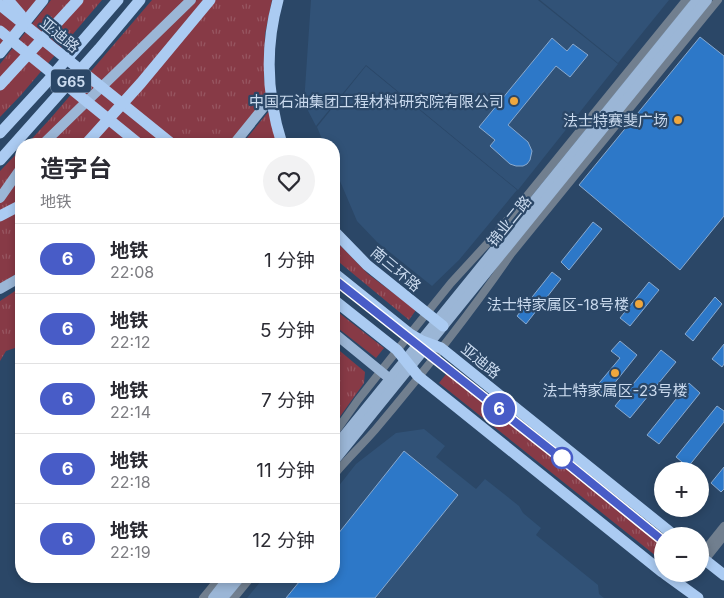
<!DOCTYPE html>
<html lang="zh">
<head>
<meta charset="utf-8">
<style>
  :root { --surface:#fff; --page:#f2f2f3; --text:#2b2b33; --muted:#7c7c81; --line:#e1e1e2 }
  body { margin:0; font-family:Inter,"Noto Sans SC",sans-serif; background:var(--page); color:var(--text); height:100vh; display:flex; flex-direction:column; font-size:19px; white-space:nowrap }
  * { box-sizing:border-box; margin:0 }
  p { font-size:16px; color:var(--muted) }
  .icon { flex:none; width:28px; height:28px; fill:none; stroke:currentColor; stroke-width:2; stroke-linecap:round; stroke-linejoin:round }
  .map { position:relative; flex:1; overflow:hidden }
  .side { position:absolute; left:15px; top:138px; width:325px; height:445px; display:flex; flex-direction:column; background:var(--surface); border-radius:20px; box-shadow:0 2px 8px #0003 }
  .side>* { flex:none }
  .badge { padding:0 10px; border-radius:16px; font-size:18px; line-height:32px }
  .fabs { position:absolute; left:654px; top:462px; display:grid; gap:10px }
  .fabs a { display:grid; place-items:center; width:55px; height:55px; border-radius:50%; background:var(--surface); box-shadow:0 2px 8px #0003; font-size:25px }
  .map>.badge { position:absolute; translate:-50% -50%; box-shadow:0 0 0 2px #fff }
  .round { display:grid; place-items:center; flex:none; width:52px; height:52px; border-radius:26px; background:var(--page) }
  .headline { display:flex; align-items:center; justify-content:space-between; height:85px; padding:0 25px }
  h1 { font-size:24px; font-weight:700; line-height:38px }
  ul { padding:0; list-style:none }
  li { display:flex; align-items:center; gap:15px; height:70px; padding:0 25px; border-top:1px solid var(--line) }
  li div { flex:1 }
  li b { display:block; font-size:19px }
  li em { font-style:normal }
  li .badge { min-width:55px; font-weight:700; text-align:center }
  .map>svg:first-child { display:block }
  .built { fill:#315277 }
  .grass { fill:url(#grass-tufts) }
  .building { fill:#2d78c8; stroke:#89a9ce }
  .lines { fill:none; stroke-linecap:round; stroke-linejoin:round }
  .minor { stroke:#717f8f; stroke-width:8 }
  .major { stroke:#9bb6d6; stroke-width:10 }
  .highway { stroke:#abcbf2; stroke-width:11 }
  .line-casing { stroke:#fff; stroke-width:11 }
  .line { stroke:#485cc7; stroke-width:8 }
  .poi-dot { fill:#efa73d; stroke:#2b4767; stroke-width:2 }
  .stop-dot { fill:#fff; stroke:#485cc7; stroke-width:2.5 }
  .labels { text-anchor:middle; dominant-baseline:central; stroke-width:4.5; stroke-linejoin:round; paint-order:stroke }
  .shield { fill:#2b4767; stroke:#9aaec6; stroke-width:1 }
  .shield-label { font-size:14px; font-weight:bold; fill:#cadaee }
  .street-label { font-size:15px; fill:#cadaee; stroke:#2b4767 }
  .poi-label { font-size:15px; fill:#cadaee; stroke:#2b4767; text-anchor:end }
</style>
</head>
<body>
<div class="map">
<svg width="724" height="598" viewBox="0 0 724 598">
  <defs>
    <pattern id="grass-tufts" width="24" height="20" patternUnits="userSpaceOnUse" patternTransform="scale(1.25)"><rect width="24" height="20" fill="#873a46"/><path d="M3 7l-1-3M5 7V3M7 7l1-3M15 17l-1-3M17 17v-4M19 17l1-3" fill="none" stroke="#975661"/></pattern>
  </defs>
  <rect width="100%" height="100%" fill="#2b4767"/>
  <g class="built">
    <polygon points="311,0 538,0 618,64 518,190 366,65 316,126 304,103"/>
    <polygon points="540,0 669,0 618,63"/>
    <polygon points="366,66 517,190 459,260 432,286 377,242 357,221 334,167 334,144 324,144 317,127"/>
    <polygon points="424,429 445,446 436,457 476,489 485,479 519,506 523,513 541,528 536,535 598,585 599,594 604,598 247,598 265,576 334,576 334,492 356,464 396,433"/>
  </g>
  <g class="grass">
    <polygon points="0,0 39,0 0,48"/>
    <polygon points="51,0 102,0 21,95 0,117 0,64"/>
    <polygon points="152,0 272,0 265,34 264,78 267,97 229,144 27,144 50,119"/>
    <polygon points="269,111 277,144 242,144"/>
    <polygon points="21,149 21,271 0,284 0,171"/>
    <polygon points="334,239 368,274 416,310 409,320 334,258"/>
    <polygon points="21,287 21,346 6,351 0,361 0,301"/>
    <polygon points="334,309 384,348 376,358 334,325"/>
    <polygon points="334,346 365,372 364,383 334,425"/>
    <polygon points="451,368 662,537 662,558 661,560 439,383"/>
  </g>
  <g class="building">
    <polygon points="700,37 724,56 724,216 680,270 579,185"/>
    <polygon points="552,38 567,51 573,44 588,55 570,77 556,66 508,125 528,142 532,151 530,160 527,164 523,166 516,166 510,164 490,146 495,140 479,127"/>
    <polygon points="593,222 602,229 569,270 561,262"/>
    <polygon points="552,272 561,279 526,324 517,316"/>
    <polygon points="649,282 659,290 630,326 620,318"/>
    <polygon points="715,297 722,304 693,341 685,334"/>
    <polygon points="620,341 637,355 605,395 595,388 620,358 611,351"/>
    <polygon points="724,344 724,364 722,367 712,359"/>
    <polygon points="661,350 676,362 630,418 615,406"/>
    <polygon points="689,383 700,393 659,444 647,435"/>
    <polygon points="717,406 724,411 724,422 688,467 676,457"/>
    <polygon points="404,451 458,495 375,598 286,598 304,576 334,576 334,539"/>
    <polygon points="724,467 724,489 721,492 711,483"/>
  </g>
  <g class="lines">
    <g class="minor">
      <polyline points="334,434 358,400 410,334 451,283 495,235 686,0"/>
      <path d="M334,475c13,-16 28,-30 41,-45 48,-57 94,-115 136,-176l207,-254"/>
      <polyline points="700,556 724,526"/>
      <polyline points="705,560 724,536"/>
      <polyline points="203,598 221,576"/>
      <polyline points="234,598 252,576"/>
    </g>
    <g class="major">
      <polyline points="43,144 191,0"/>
      <polyline points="234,144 271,98"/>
      <polyline points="0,198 21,168"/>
      <polyline points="0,289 21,277"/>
      <polyline points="334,333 395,383"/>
      <polyline points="334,448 697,0"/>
      <polyline points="334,461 707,0"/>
      <polyline points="213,598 230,576"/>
      <polyline points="223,598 241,576"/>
    </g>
    <g class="highway">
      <polyline points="8,0 21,15"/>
      <path d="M278,0c-13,47 -11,97 4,144"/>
      <polyline points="0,5 172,144"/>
      <polyline points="0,31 139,144"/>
      <polyline points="0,53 43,0"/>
      <polyline points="0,85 78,0"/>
      <polyline points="0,133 46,83 118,0"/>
      <polyline points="86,144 141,83 210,0"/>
      <polyline points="0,160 99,49 140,0"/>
      <polyline points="0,216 21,205"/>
      <polyline points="334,231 367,265 443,326"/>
      <polyline points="334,273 410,334 422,341 441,348 675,536"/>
      <polyline points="334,300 397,350 418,376 662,572"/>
      <polyline points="700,556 724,575"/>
      <polyline points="665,574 698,598"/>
    </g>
  </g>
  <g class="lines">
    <g class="line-casing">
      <polyline id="line" points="334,279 562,459 662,540"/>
    </g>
    <use href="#line" class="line"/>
  </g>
  <g class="poi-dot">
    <circle cx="514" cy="101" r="5"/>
    <circle cx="678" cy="120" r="5"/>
    <circle cx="639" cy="304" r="5"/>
    <circle cx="615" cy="373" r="5"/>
  </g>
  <circle class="stop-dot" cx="562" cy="458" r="10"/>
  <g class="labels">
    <rect class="shield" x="51" y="69.5" width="40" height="23" rx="4"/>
    <g class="shield-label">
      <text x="71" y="81">G65</text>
    </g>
    <g class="street-label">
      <text transform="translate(60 35) rotate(39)">亚迪路</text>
      <text transform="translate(509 221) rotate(-51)">锦业二路</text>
      <text transform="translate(396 269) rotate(40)">南三环路</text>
      <text transform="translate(481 361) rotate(39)">亚迪路</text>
    </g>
    <g class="poi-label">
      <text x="504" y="101">中国石油集团工程材料研究院有限公司</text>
      <text x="668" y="120">法士特赛斐广场</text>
      <text x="629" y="304">法士特家属区-18号楼</text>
      <text x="615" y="390" text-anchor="middle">法士特家属区-23号楼</text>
    </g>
  </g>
</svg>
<div class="fabs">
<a>+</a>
<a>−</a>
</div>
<b class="badge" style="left:499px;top:409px;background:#485cc7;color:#fff">6</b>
<section class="side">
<div class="headline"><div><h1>造字台</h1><p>地铁</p></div><a class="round"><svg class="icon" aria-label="heart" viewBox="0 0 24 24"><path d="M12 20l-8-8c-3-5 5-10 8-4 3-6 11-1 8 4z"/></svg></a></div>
<ul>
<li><span class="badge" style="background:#485cc7;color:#fff">6</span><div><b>地铁</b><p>22:08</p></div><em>1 分钟</em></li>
<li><span class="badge" style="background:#485cc7;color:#fff">6</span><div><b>地铁</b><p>22:12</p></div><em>5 分钟</em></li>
<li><span class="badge" style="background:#485cc7;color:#fff">6</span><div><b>地铁</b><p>22:14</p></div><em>7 分钟</em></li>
<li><span class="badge" style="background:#485cc7;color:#fff">6</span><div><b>地铁</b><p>22:18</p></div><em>11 分钟</em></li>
<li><span class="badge" style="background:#485cc7;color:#fff">6</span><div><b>地铁</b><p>22:19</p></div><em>12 分钟</em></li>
</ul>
</section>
</div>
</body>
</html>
